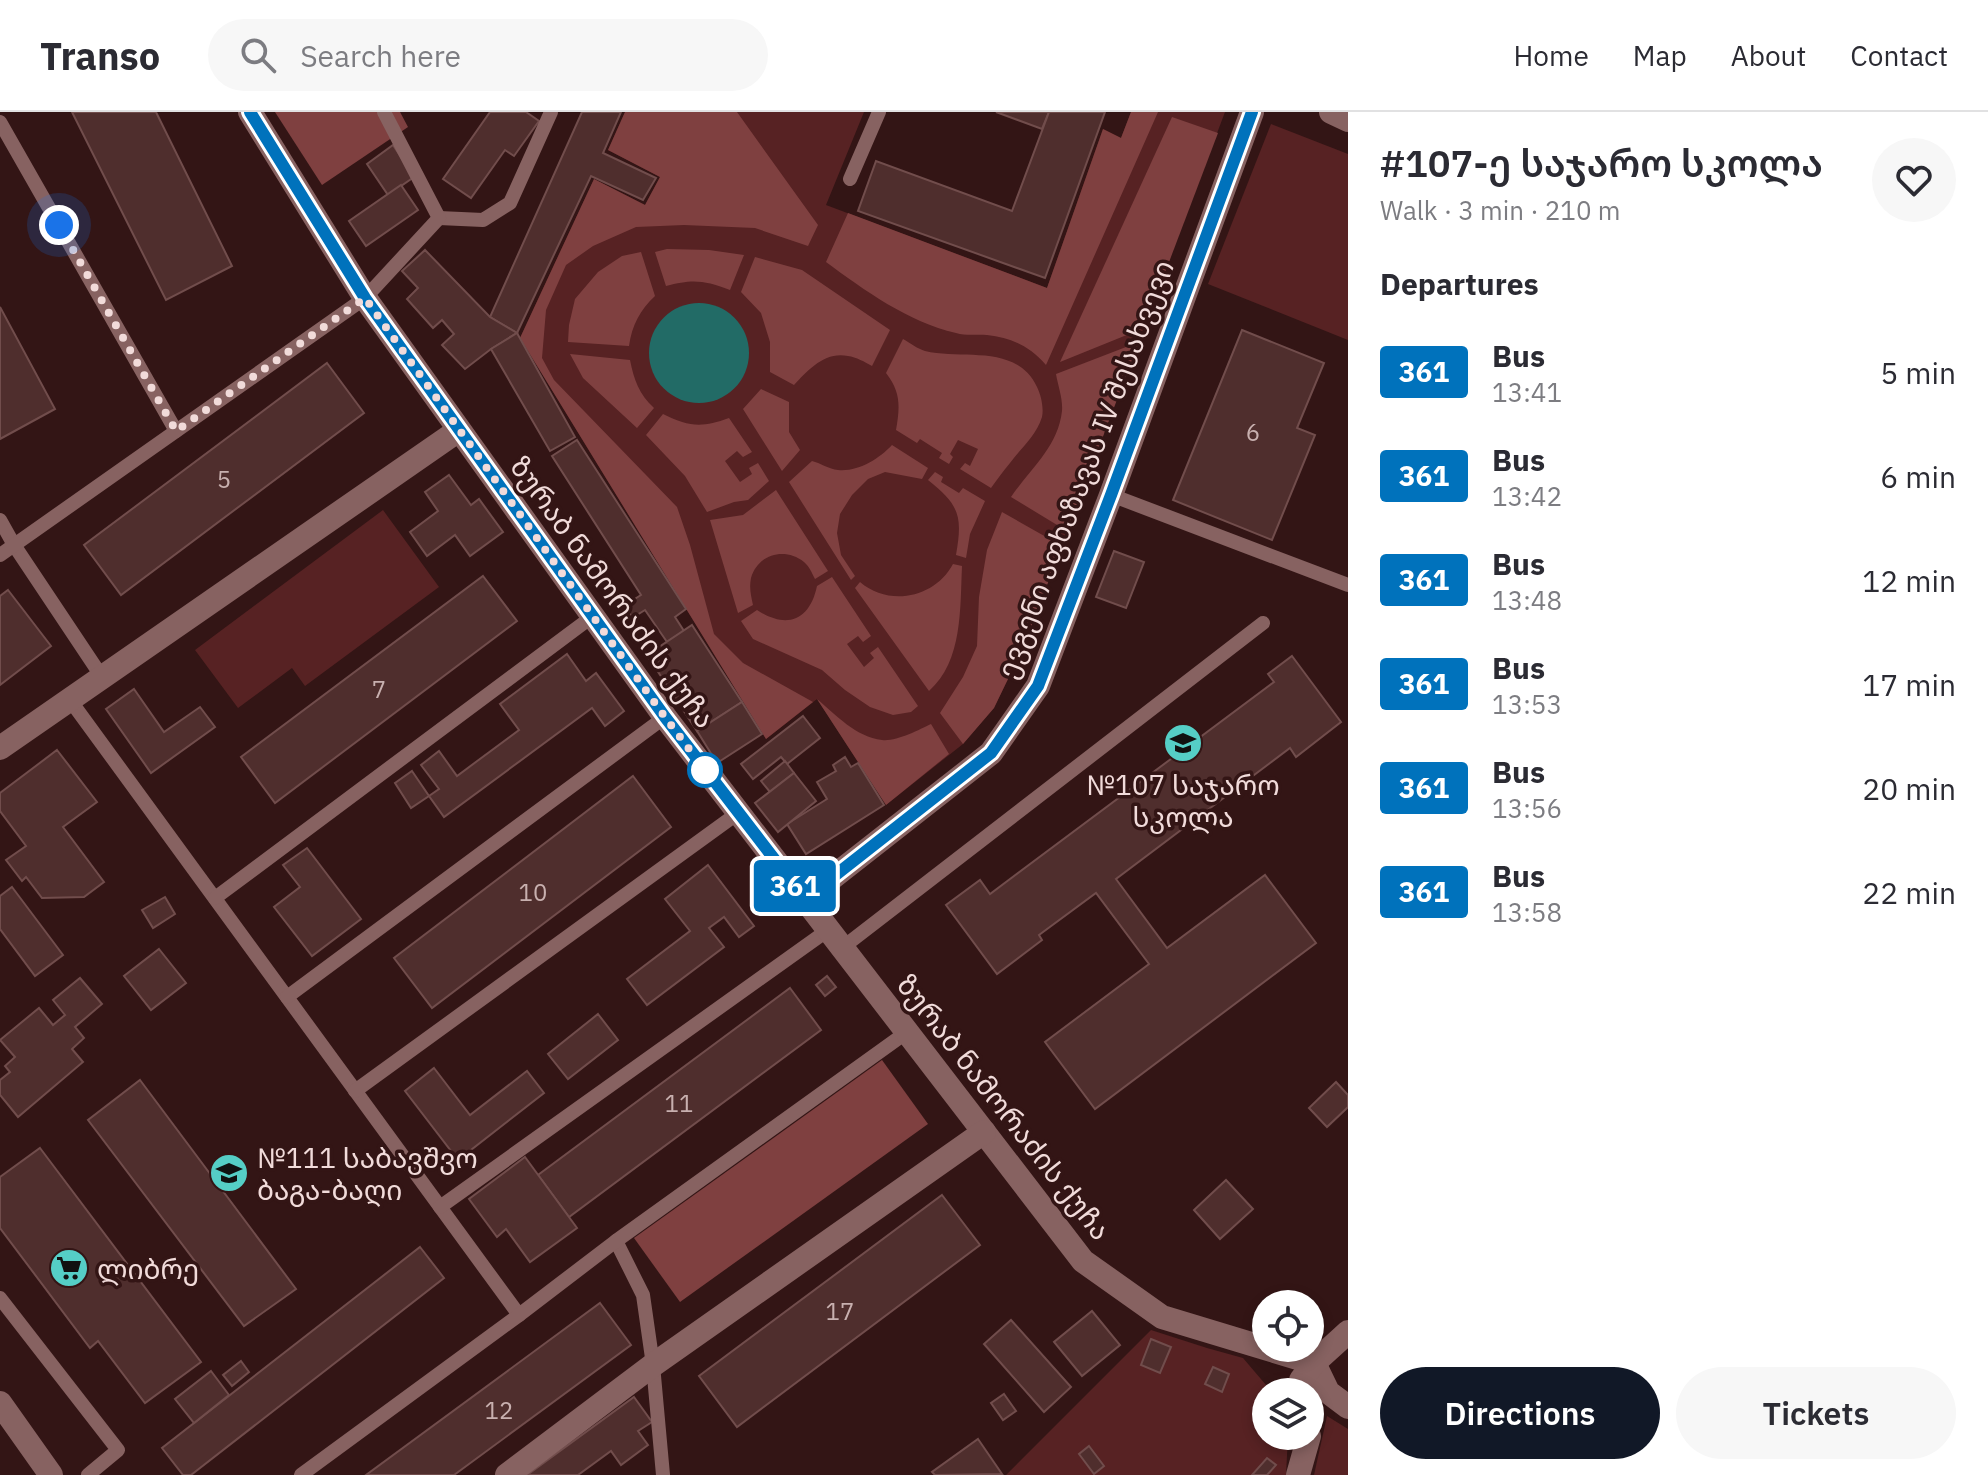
<!DOCTYPE html>
<html lang="en">
<head>
<meta charset="utf-8">
<style>
  :root { --surface:#fff; --page:#f7f7f7; --text:#2b2b33; --muted:#7c7c81; --line:#e1e1e2; --accent:#111827 }
  body { margin:0; font-family:"IBM Plex Sans","Noto Sans Georgian",sans-serif; background:var(--page); color:var(--text); height:100vh; display:flex; flex-direction:column; font-size:30px; white-space:nowrap }
  * { box-sizing:border-box; margin:0 }
  p { font-size:26px; color:var(--muted) }
  .icon { flex:none; width:44px; height:44px; fill:none; stroke:currentColor; stroke-width:2; stroke-linecap:round; stroke-linejoin:round }
  .map { position:relative; flex:1; overflow:hidden }
  .details { display:flex; flex-direction:column; background:var(--surface); width:640px }
  .details>* { flex:none }
  .badge { padding:0 16px; border-radius:6px; font-size:28px; line-height:52px }
  .tools { position:absolute; left:1252px; top:1178px; display:grid; gap:16px }
  .tools a { display:grid; place-items:center; width:72px; height:72px; border-radius:50%; background:var(--surface); box-shadow:0 4px 12px #0003; font-size:40px }
  .you { position:absolute; width:40px; height:40px; margin:-20px; border:6px solid #fff; border-radius:50%; background:#1a73e8; box-shadow:0 0 0 12px #1a73e833 }
  .map>.badge { position:absolute; translate:-50% -50%; box-shadow:0 0 0 4px #fff }
  h2 { padding:0 32px; font-size:30px; line-height:72px }
  .round { display:grid; place-items:center; flex:none; width:84px; height:84px; border-radius:42px; background:var(--page) }
  .summary { display:flex; align-items:center; justify-content:space-between; height:136px; padding:0 32px }
  h1 { font-size:38px; font-weight:600; line-height:60px }
  .cta { display:flex; gap:16px; margin-top:auto; padding:16px 32px }
  .cta a { flex:1; height:92px; border-radius:48px; background:var(--accent); color:#fff; font-size:32px; font-weight:600; line-height:92px; text-align:center }
  .cta a+a { background:var(--page); color:var(--text) }
  ul { padding:0; list-style:none }
  li { display:flex; align-items:center; gap:24px; height:104px; padding:0 32px }
  li div { flex:1 }
  li b { display:block; font-size:30px }
  li em { font-style:normal }
  li .badge { min-width:88px; font-weight:700; text-align:center }
  header { display:flex; align-items:center; gap:48px; box-sizing:border-box; height:112px; padding:0 40px; background:var(--surface); border-bottom:2px solid var(--line) }
  header strong { font-size:38px }
  nav { display:flex; gap:44px; margin-inline-start:auto; font-size:28px }
  .search { width:560px; height:72px; background:var(--page); display:flex; align-items:center; gap:20px; box-sizing:border-box; padding:0 28px; border-radius:44px; color:var(--muted); font-size:30px }
  main { display:flex; flex:1; min-height:0 }
  .map>svg:first-child { display:block }
  .green { fill:#572223 }
  .forest { fill:#7f4040 }
  .water { fill:#226b66 }
  .building { fill:#4f2e2d; stroke:#714d4c; stroke-width:2 }
  .lines { fill:none; stroke-linecap:round; stroke-linejoin:round }
  .service { stroke:#876261; stroke-width:14 }
  .minor { stroke:#876261; stroke-width:24 }
  .line-casing { stroke:#fff; stroke-width:18 }
  .line { stroke:#0072bc; stroke-width:12 }
  .walk { stroke:#f1dbda; stroke-width:8; stroke-dasharray:0 14.4 }
  .stop-dot { fill:#fff; stroke:#0072bc; stroke-width:4 }
  .labels { text-anchor:middle; dominant-baseline:central; stroke-width:7; stroke-linejoin:round; paint-order:stroke }
  .number-label { font-size:24px; fill:#c8b0af }
  .street-label { font-size:28px; fill:#f1dbda; stroke:#331515 }
  .poi-label { font-size:28px; fill:#f1dbda; stroke:#331515; text-anchor:start }
</style>
</head>
<body>
<header>
<strong>Transo</strong>
<div class="search"><svg class="icon" aria-label="search" viewBox="0 0 24 24"><circle cx="10" cy="10" r="6"/><path d="M15 15l6 6"/></svg>Search here</div>
<nav><a>Home</a><a>Map</a><a>About</a><a>Contact</a></nav>
</header>
<main>
<div class="map">
<svg width="1348" height="1363" viewBox="0 0 1348 1363">
  <rect width="100%" height="100%" fill="#331515"/>
  <g class="green">
    <polygon points="625,0 864,0 826,93 1047,176 1103,17 1121,26 1131,0 1225,0 1023,536 994,596 963,632 886,693 817,587 766,627 520,226 594,67 645,93 660,65 608,38"/>
    <polygon points="1271,12 1348,42 1348,228 1208,172"/>
    <polygon points="383,398 439,475 305,574 292,556 238,596 195,538"/>
    <polygon points="1151,1218 1207,1236 1243,1246 1272,1280 1266,1280 1266,1324 1288,1324 1286,1363 1006,1363"/>
    <polygon points="1327,1304 1348,1317 1348,1363 1314,1363"/>
  </g>
  <g class="forest">
    <polygon points="275,0 400,0 408,15 322,73"/>
    <polygon points="625,0 737,0 818,113 808,134 755,116 684,113 636,115 593,134 566,153 546,198 542,246 554,268 677,395 690,433 714,522 743,551 813,590 766,627 520,226 594,67 645,93 660,65 608,38"/>
    <path d="M1131,0h27l-112,253c-17,-19 -34,-27 -59,-30 -10,-1 -21,1 -31,-2 -48,-11 -92,-43 -130,-71l22,-49 199,75 56,-159 18,9z"/>
    <polygon points="1172,5 1218,21 1144,216 1060,250"/>
    <path d="M667,137l42,1 35,5 -14,35c-26,-10 -38,-11 -64,-4l-11,-34z"/>
    <path d="M641,140l14,44c-15,14 -23,29 -26,50l-61,-4 1,-17 6,-26 23,-27 24,-16z"/>
    <path d="M755,145l47,13 88,60 -18,36c-7,-4 -16,-9 -24,-10 -23,-5 -40,14 -54,29l-24,-13v-30l-9,-29 -20,-21z"/>
    <path d="M903,227c7,4 15,10 22,12 38,9 91,-8 112,36 4,8 7,21 5,30 -6,19 -21,31 -32,46 -7,8 -13,17 -19,25l-31,-19 5,-6 5,3 8,-17 -20,-9 -8,14 3,3 -4,7 -10,-6 3,-5 -22,-14 -3,4 -21,-13c4,-23 5,-38 -10,-57z"/>
    <path d="M1139,230l-72,189 -56,-34c19,-28 47,-50 51,-86 1,-12 -4,-25 -6,-37z"/>
    <path d="M570,242l60,6c4,20 9,34 24,48l-17,20 -54,-50z"/>
    <polygon points="761,277 789,290 789,320 800,338 782,359 743,297"/>
    <path d="M663,302c26,13 39,14 66,4l23,34 -9,5 -6,-6 -12,10 15,21 12,-8 -3,-6 9,-5 11,18 -21,19 -14,2 -27,10 -22,-36 -39,-41z"/>
    <path d="M892,333l36,23 -6,11 -37,-7 -17,7 -16,16 -12,19 -3,19 4,22 14,21 -4,4 -62,-98 23,-21c8,2 17,8 26,9 20,2 41,-11 54,-25z"/>
    <path d="M935,360l8,5 -2,5 18,11 4,-5 22,13 -15,33 -4,24 -10,-3c7,-40 3,-50 -28,-75z"/>
    <path d="M776,378l52,81 -13,8c-3,-6 -6,-13 -11,-17 -19,-15 -46,-8 -53,16 -2,10 0,18 2,27l-15,8 -28,-93 33,-5z"/>
    <polygon points="1002,400 1062,434 1023,536 994,596 963,632 940,601 963,565 977,534 979,485 987,438"/>
    <path d="M953,452l9,2c-2,42 1,95 -33,125l-74,-103 5,-6c29,25 75,16 93,-18z"/>
    <path d="M832,465l39,59 -8,6 -5,-6 -11,8 17,23 10,-9 -4,-5 8,-6 40,59 -7,6 -18,3 -23,-8 -25,-17 -23,-20 -69,-31 -12,-18 16,-11c30,20 53,10 60,-24z"/>
    <path d="M817,587c19,16 39,38 65,41 13,2 37,-10 49,-16l18,30 -63,51z"/>
    <polygon points="882,948 928,1012 680,1190 634,1126"/>
  </g>
  <circle class="water" cx="699" cy="241" r="50"/>
  <g class="building">
    <polygon points="72,0 156,0 232,154 166,188"/>
    <polygon points="490,0 526,0 539,9 514,44 505,38 471,86 443,67"/>
    <polygon points="582,0 621,0 603,41 656,66 643,88 591,64 517,221 490,205"/>
    <polygon points="996,0 1049,0 1042,17"/>
    <polygon points="1049,0 1105,0 1045,166 858,99 876,49 1012,99"/>
    <polygon points="393,33 414,65 388,83 367,52"/>
    <polygon points="401,73 418,98 366,134 349,109"/>
    <polygon points="425,138 490,205 517,221 491,237 465,257 442,233 454,222 442,208 433,216 407,187 418,176 402,159"/>
    <polygon points="0,195 55,297 0,327"/>
    <polygon points="1242,218 1324,251 1297,316 1315,323 1272,428 1173,388"/>
    <polygon points="517,221 575,325 550,339 491,237"/>
    <polygon points="327,251 364,301 121,483 84,433"/>
    <polygon points="577,328 686,497 675,505 684,519 667,530 645,498 632,506 625,493 641,483 552,344"/>
    <polygon points="449,363 471,393 479,387 503,420 470,444 455,423 427,444 410,420 438,399 425,380"/>
    <polygon points="1114,439 1144,450 1126,496 1096,485"/>
    <polygon points="483,464 517,509 275,691 241,645"/>
    <polygon points="8,478 51,534 0,573 0,484"/>
    <polygon points="692,513 742,590 697,619 647,543"/>
    <polygon points="567,542 586,569 596,561 624,599 605,614 592,596 444,705 429,684 439,677 421,653 439,639 457,664 519,618 500,592"/>
    <polygon points="1292,544 1341,610 1296,645 1290,636 1116,767 1167,836 1265,763 1316,831 1095,997 1045,930 1149,852 1096,781 1039,823 1042,828 997,862 946,793 980,768 990,782 1274,570 1268,562"/>
    <polygon points="134,577 164,620 200,595 215,615 151,661 106,597"/>
    <polygon points="742,590 762,622 717,651 697,619"/>
    <polygon points="803,604 820,626 787,652 781,645 753,667 741,652"/>
    <polygon points="57,638 97,690 63,715 104,770 84,785 42,786 26,765 22,769 6,748 26,734 0,699 0,681"/>
    <polygon points="845,645 851,655 858,651 884,693 806,742 787,712 827,687 817,670 836,659 833,653"/>
    <polygon points="785,649 794,661 770,680 761,669"/>
    <polygon points="412,659 429,684 411,696 395,671"/>
    <polygon points="794,661 816,689 778,720 755,691"/>
    <polygon points="633,664 671,715 432,896 394,846"/>
    <polygon points="307,736 361,807 312,844 274,795 300,775 283,753"/>
    <polygon points="708,753 754,814 739,825 724,805 709,816 724,835 647,893 627,867 690,819 665,787"/>
    <polygon points="12,775 63,843 35,864 0,817 0,784"/>
    <polygon points="165,785 175,802 153,816 142,798"/>
    <polygon points="159,837 186,871 151,898 124,864"/>
    <polygon points="827,864 836,875 825,884 816,873"/>
    <polygon points="80,866 102,892 75,915 84,926 72,937 83,950 18,1005 0,983 0,968 10,960 5,954 15,945 0,928 39,896 53,913 65,903 53,888"/>
    <polygon points="790,876 821,918 569,1105 538,1063"/>
    <polygon points="598,902 618,928 568,967 548,942"/>
    <polygon points="434,956 470,1003 527,959 544,981 458,1048 405,979"/>
    <polygon points="140,968 296,1177 244,1214 88,1008"/>
    <polygon points="1336,970 1348,983 1348,995 1327,1015 1309,996"/>
    <polygon points="40,1036 201,1250 145,1291 98,1229 90,1236 0,1116 0,1065"/>
    <polygon points="525,1045 577,1116 530,1150 506,1117 497,1125 469,1087"/>
    <polygon points="1226,1068 1253,1097 1220,1127 1194,1098"/>
    <polygon points="942,1083 980,1133 737,1315 699,1264"/>
    <polygon points="420,1135 444,1166 191,1363 183,1363 162,1336"/>
    <polygon points="600,1191 631,1233 454,1363 366,1363"/>
    <polygon points="1092,1199 1120,1233 1082,1264 1054,1230"/>
    <polygon points="1011,1208 1071,1275 1044,1300 984,1232"/>
    <polygon points="1151,1227 1171,1235 1160,1261 1141,1253"/>
    <polygon points="241,1249 249,1260 232,1274 223,1263"/>
    <polygon points="1213,1255 1229,1262 1222,1280 1205,1272"/>
    <polygon points="211,1259 229,1283 194,1311 175,1287"/>
    <polygon points="1004,1282 1016,1299 1003,1308 991,1291"/>
    <polygon points="634,1285 652,1310 638,1319 648,1333 621,1353 611,1339 578,1363 527,1363"/>
    <polygon points="978,1327 1002,1362 935,1363 932,1360"/>
    <polygon points="1089,1334 1104,1354 1094,1362 1079,1342"/>
    <polygon points="1267,1346 1276,1353 1267,1363 1252,1363"/>
  </g>
  <g class="lines">
    <g class="service">
      <polyline points="0,10 176,319"/>
      <polyline points="850,67 879,0"/>
      <polyline points="439,106 483,108 510,91 551,0"/>
      <polyline points="1111,383 1348,473"/>
      <polyline points="0,408 14,433 102,565"/>
      <polyline points="0,443 365,186 439,106 384,0"/>
      <polyline points="70,588 519,1203"/>
      <polyline points="215,786 593,504"/>
      <polyline points="842,836 1263,511"/>
      <polyline points="287,885 665,605"/>
      <polyline points="355,979 738,701"/>
      <polyline points="440,1095 828,818"/>
      <polyline points="616,1129 643,1183 653,1253 663,1363"/>
      <polyline points="0,1186 118,1338 88,1363"/>
      <polyline points="301,1363 519,1203 616,1129 907,920"/>
    </g>
    <g class="minor">
      <polyline points="250,0 365,186 665,605 1083,1149 1162,1205 1314,1251 1328,1280 1348,1295"/>
      <polyline points="1331,0 1348,8"/>
      <polyline points="0,636 459,318"/>
      <polyline points="805,787 991,641 1038,574 1111,383 1252,0"/>
      <polyline points="1302,1280 1301,1268 1314,1251 1348,1220"/>
      <polyline points="0,1291 51,1363"/>
      <polyline points="507,1363 653,1253 984,1020"/>
      <polyline points="1298,1363 1309,1324"/>
    </g>
  </g>
  <g class="lines">
    <g class="line-casing">
      <polyline id="line" points="250,0 365,186 665,605 805,787 991,641 1038,574 1111,383 1252,0"/>
    </g>
    <use href="#line" class="line"/>
    <polyline class="walk" points="59,113 176,319 365,186 665,605 705,658"/>
  </g>
  <defs>
    <g id="school-disc" transform="scale(2)"><circle r="9.5" fill="#55cec6" stroke="#331515"/><path d="M0-5L7-2L0 1L-7-2ZM-4 1L0 2.5L4 1V4Q0 6-4 4Z" fill="#111"/></g>
    <g id="supermarket-disc" transform="scale(2)"><circle r="9.5" fill="#55cec6" stroke="#331515"/><path d="M-6-5.5h2.5l.6 2H6L4.5 2H-2.5L-4.4-4H-6ZM-1.5 3.2a1.3 1.3 0 1 0 .1 0ZM3 3.2a1.3 1.3 0 1 0 .1 0Z" fill="#111"/></g>
  </defs>
  <g fill-rule="evenodd">
    <use href="#school-disc" x="1183" y="631"/>
    <use href="#school-disc" x="229" y="1061"/>
    <use href="#supermarket-disc" x="69" y="1156"/>
  </g>
  <circle class="stop-dot" cx="705" cy="658" r="16"/>
  <g class="labels">
    <g class="number-label">
      <text x="1253" y="320">6</text>
      <text x="224" y="367">5</text>
      <text x="379" y="577">7</text>
      <text x="533" y="780">10</text>
      <text x="679" y="991">11</text>
      <text x="840" y="1199">17</text>
      <text x="499" y="1298">12</text>
    </g>
    <g class="street-label">
      <text transform="translate(1085 357) rotate(-69)">ევგენი აფხაზავას IV შესახვევი</text>
      <text transform="translate(613 480) rotate(54)">ზურაბ ნამორაძის ქუჩა</text>
      <text transform="translate(1004 995) rotate(52)">ზურაბ ნამორაძის ქუჩა</text>
    </g>
    <g class="poi-label">
      <text x="1183" y="672" text-anchor="middle">№107 საჯარო<tspan x="1183" dy="32">სკოლა</tspan></text>
      <text x="257" y="1045">№111 საბავშვო<tspan x="257" dy="32">ბაგა-ბაღი</tspan></text>
      <text x="97" y="1156">ლიბრე</text>
    </g>
  </g>
</svg>
<div class="tools">
<a><svg class="icon" aria-label="locate" viewBox="0 0 24 24"><circle cx="12" cy="12" r="6"/><path d="M12 2v4M12 18v4M2 12h4M18 12h4"/></svg></a>
<a><svg class="icon" aria-label="layers" viewBox="0 0 24 24"><path d="M12 4l9 5-9 5-9-5zM3 14l9 5 9-5"/></svg></a>
</div>
<div class="you" style="left:59px;top:113px"></div>
<b class="badge" style="left:795px;top:774px;background:#0072bc;color:#fff">361</b>
</div>
<section class="details">
<div class="summary"><div><h1>#107-ე საჯარო სკოლა</h1><p>Walk · 3 min · 210 m</p></div><a class="round"><svg class="icon" aria-label="heart" viewBox="0 0 24 24"><path d="M12 20l-8-8c-3-5 5-10 8-4 3-6 11-1 8 4z"/></svg></a></div>
<h2>Departures</h2>
<ul>
<li><span class="badge" style="background:#0072bc;color:#fff">361</span><div><b>Bus</b><p>13:41</p></div><em>5 min</em></li>
<li><span class="badge" style="background:#0072bc;color:#fff">361</span><div><b>Bus</b><p>13:42</p></div><em>6 min</em></li>
<li><span class="badge" style="background:#0072bc;color:#fff">361</span><div><b>Bus</b><p>13:48</p></div><em>12 min</em></li>
<li><span class="badge" style="background:#0072bc;color:#fff">361</span><div><b>Bus</b><p>13:53</p></div><em>17 min</em></li>
<li><span class="badge" style="background:#0072bc;color:#fff">361</span><div><b>Bus</b><p>13:56</p></div><em>20 min</em></li>
<li><span class="badge" style="background:#0072bc;color:#fff">361</span><div><b>Bus</b><p>13:58</p></div><em>22 min</em></li>
</ul>
<div class="cta"><a>Directions</a><a>Tickets</a></div>
</section>
</main>
</body>
</html>
